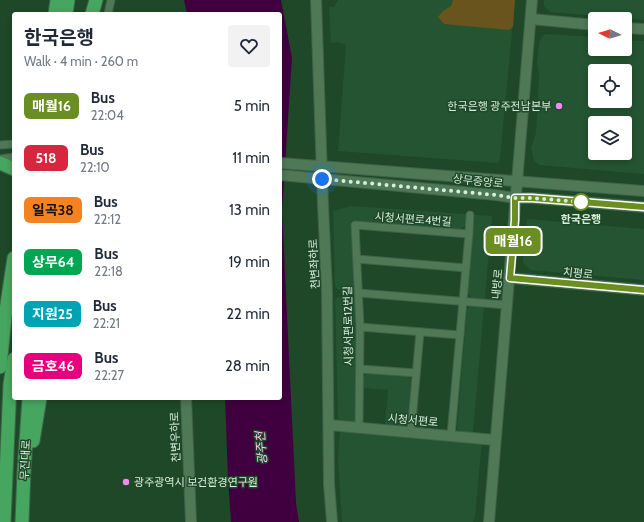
<!DOCTYPE html>
<html lang="en">
<head>
<meta charset="utf-8">
<style>
  :root { --surface:#fff; --page:#f2f2f3; --text:#1f2937; --muted:#747a83 }
  body { margin:0; font-family:Cabin,"Noto Sans KR",sans-serif; background:var(--page); color:var(--text); height:100vh; display:flex; flex-direction:column; font-size:15px; white-space:nowrap }
  * { box-sizing:border-box; margin:0 }
  p { font-size:13px; color:var(--muted) }
  .icon { flex:none; width:22px; height:22px; fill:none; stroke:currentColor; stroke-width:2; stroke-linecap:round; stroke-linejoin:round }
  .map { position:relative; flex:1; overflow:hidden }
  .sheet { position:absolute; left:12px; top:12px; width:270px; height:388px; display:flex; flex-direction:column; background:var(--surface); border-radius:4px; box-shadow:0 2px 6px #0003 }
  .sheet>* { flex:none }
  .badge { padding:0 8px; border-radius:6px; font-size:14px; line-height:26px }
  .needle { width:26px; rotate:275deg }
  .buttons { position:absolute; left:588px; top:12px; display:grid; gap:8px }
  .buttons a { display:grid; place-items:center; width:44px; height:44px; border-radius:4px; background:var(--surface); box-shadow:0 2px 6px #0003; font-size:20px }
  .you { position:absolute; width:20px; height:20px; margin:-10px; border:3px solid #fff; border-radius:50%; background:#1a73e8; box-shadow:0 0 0 6px #1a73e833 }
  .map>.badge { position:absolute; translate:-50% -50%; box-shadow:0 0 0 2px #fff }
  .round { display:grid; place-items:center; flex:none; width:42px; height:42px; border-radius:4px; background:var(--page) }
  .head { display:flex; align-items:center; justify-content:space-between; height:68px; padding:0 12px }
  h1 { font-size:19px; font-weight:700; line-height:30px }
  ul { padding:0; list-style:none }
  li { display:flex; align-items:center; gap:12px; height:52px; padding:0 12px }
  li div { flex:1 }
  li b { display:block; font-size:15px }
  li em { font-style:normal }
  li .badge { min-width:44px; font-weight:700; text-align:center }
  .map>svg:first-child { display:block }
  .built { fill:#245431; fill-rule:evenodd }
  .green { fill:#68541c }
  .water { fill:#40003f }
  .lines { fill:none; stroke-linecap:round; stroke-linejoin:round }
  .street-casing { stroke:#3d6348; stroke-width:9 }
  .secondary-casing { stroke:#3d6348; stroke-width:12 }
  .highway-casing { stroke:#3d6348; stroke-width:15 }
  .street { stroke:#4e7856; stroke-width:7 }
  .secondary { stroke:#4e7856; stroke-width:10 }
  .highway { stroke:#46a55e; stroke-width:13 }
  .line-casing { stroke:#fff; stroke-width:9 }
  .line { stroke:#6b8e23; stroke-width:6 }
  .walk { stroke:#d7eeda; stroke-width:4; stroke-dasharray:0 7.2 }
  .poi-dot { fill:#f589ef; stroke:#1e4828; stroke-width:1.5 }
  .stop-dot { fill:#fff; stroke:#6b8e23; stroke-width:2 }
  .labels { text-anchor:middle; dominant-baseline:central; stroke-width:3; stroke-linejoin:round; paint-order:stroke }
  .poi-label { font-size:11px; fill:#d7eeda; stroke:#1e4828; text-anchor:end }
  .street-label { font-size:11px; fill:#d7eeda; stroke:#1e4828 }
  .stop-label { font-size:11px; font-weight:bold; fill:#d7eeda; stroke:#1e4828 }
  .water-label { font-size:12px; font-style:italic; fill:#f9cdf5; stroke:#1e4828 }
</style>
</head>
<body>
<div class="map">
<svg width="644" height="522" viewBox="0 0 644 522">
  <rect width="100%" height="100%" fill="#1e4828"/>
  <g class="built">
    <polygon points="338,0 515,0 500,159 499,161 497,163 338,151 346,45 338,42 331,43 329,7 334,7"/>
    <polygon points="544,0 644,0 644,20 550,12 544,6"/>
    <path d="M545,34l50,3v12h30v-9l19,1v133l-105,-9 -5,-4 -3,-13 5,-15 3,-57 -2,-13 2,-19 2,-6zM595,71h30v30h-30zM595,123h30v30h-30z"/>
    <polygon points="351,206 466,214 465,226 459,230 351,221 356,286 353,289 338,290 335,286 333,211"/>
    <polygon points="475,215 492,216 485,299 472,298 468,293"/>
    <polygon points="527,219 644,229 644,280 530,270 523,262"/>
    <polygon points="338,297 351,297 355,300 357,419 354,423 342,422 338,418 335,300"/>
    <polygon points="471,306 484,307 473,433 460,432 457,429 467,309"/>
    <polygon points="368,373 408,376 411,380 407,424 403,427 385,425 388,390 364,388 364,376"/>
    <polygon points="340,431 482,441 475,517 473,522 342,522 338,457"/>
  </g>
  <polygon class="green" points="453,0 515,0 513,27 509,30 444,24 438,17 443,11 451,6"/>
  <polygon class="water" points="184,0 281,0 292,58 282,211 296,503 299,522 231,522 228,478 225,398 280,398 280,14 187,14"/>
  <g class="lines">
    <g class="street-casing">
      <g id="street">
        <polyline points="108,14 111,0"/>
        <polyline points="0,145 14,144"/>
        <polyline points="0,159 14,157"/>
        <polyline points="469,234 470,215"/>
        <polyline points="357,259 466,268"/>
        <polyline points="359,293 507,305"/>
        <polyline points="360,327 460,335"/>
        <polyline points="360,369 416,373"/>
        <polyline points="359,427 360,327 355,225 469,234 451,435"/>
        <polyline points="411,432 420,332"/>
      </g>
    </g>
    <g class="secondary-casing">
      <g id="secondary">
        <polyline points="316,0 323,205 327,292 329,484 332,522"/>
        <polyline points="531,19 595,25"/>
        <polyline points="625,28 644,29"/>
        <polyline points="280,163 644,191"/>
        <polyline points="280,175 496,195 515,198 532,198 644,207"/>
        <polyline points="510,278 644,290"/>
        <polyline points="186,398 191,522"/>
        <polyline points="329,425 495,440"/>
        <polyline points="489,522 532,0"/>
      </g>
    </g>
    <g class="highway-casing">
      <g id="highway">
        <polyline points="55,14 57,0"/>
        <polyline points="66,14 68,0"/>
        <polyline points="92,14 96,0"/>
        <polyline points="0,163 14,169"/>
        <polyline points="0,367 5,317 14,258"/>
        <polyline points="33,441 40,398"/>
        <polyline points="4,522 10,384 14,359"/>
        <polyline points="22,522 24,471 29,398"/>
      </g>
    </g>
    <use href="#street" class="street"/>
    <use href="#secondary" class="secondary"/>
    <use href="#highway" class="highway"/>
  </g>
  <g class="lines">
    <g class="line-casing">
      <polyline id="line" points="644,207 532,198 515,198 515,220 510,278 644,290"/>
    </g>
    <use href="#line" class="line"/>
    <polyline class="walk" points="322,179 496,195 515,198 532,198 581,202"/>
  </g>
  <g class="poi-dot">
    <circle cx="559" cy="106" r="4"/>
    <circle cx="126" cy="482" r="4"/>
  </g>
  <circle class="stop-dot" cx="581" cy="202" r="8"/>
  <g class="labels">
    <g class="poi-label">
      <text x="551" y="106">한국은행 광주전남본부</text>
      <text x="134" y="482" text-anchor="start">광주광역시 보건환경연구원</text>
    </g>
    <g class="street-label">
      <text transform="translate(478 181) rotate(6)">상무중앙로</text>
      <text transform="translate(413 219) rotate(4)">시청서편로4번길</text>
      <text transform="translate(314 264) rotate(-93)">천변좌하로</text>
      <text transform="translate(578 273) rotate(6)">치평로</text>
      <text transform="translate(497 284) rotate(-85)">내방로</text>
      <text transform="translate(348 326) rotate(-91)">시청서편로12번길</text>
      <text transform="translate(413 420) rotate(5)">시청서편로</text>
      <text transform="translate(175 437) rotate(-92)">천변우하로</text>
      <text transform="translate(25 460) rotate(-87)">무진대로</text>
    </g>
    <g class="stop-label">
      <text x="581" y="219">한국은행</text>
    </g>
    <g class="water-label">
      <text transform="translate(261 448) rotate(-94)">광주천</text>
    </g>
  </g>
</svg>
<div class="buttons">
<a><svg class="needle" viewBox="-14 -14 28 28"><path d="M0-13l5 13h-10z" fill="#e53935"/><path d="M0 13l5-13h-10z" fill="#747a83"/></svg></a>
<a><svg class="icon" aria-label="locate" viewBox="0 0 24 24"><circle cx="12" cy="12" r="6"/><path d="M12 2v4M12 18v4M2 12h4M18 12h4"/></svg></a>
<a><svg class="icon" aria-label="layers" viewBox="0 0 24 24"><path d="M12 4l9 5-9 5-9-5zM3 14l9 5 9-5"/></svg></a>
</div>
<div class="you" style="left:322px;top:179px"></div>
<b class="badge" style="left:513px;top:241px;background:#6b8e23;color:#fff">매월16</b>
<section class="sheet">
<div class="head"><div><h1>한국은행</h1><p>Walk · 4 min · 260 m</p></div><a class="round"><svg class="icon" aria-label="heart" viewBox="0 0 24 24"><path d="M12 20l-8-8c-3-5 5-10 8-4 3-6 11-1 8 4z"/></svg></a></div>
<ul>
<li><span class="badge" style="background:#6b8e23;color:#fff">매월16</span><div><b>Bus</b><p>22:04</p></div><em>5 min</em></li>
<li><span class="badge" style="background:#d7263d;color:#fff">518</span><div><b>Bus</b><p>22:10</p></div><em>11 min</em></li>
<li><span class="badge" style="background:#f58220;color:#111">일곡38</span><div><b>Bus</b><p>22:12</p></div><em>13 min</em></li>
<li><span class="badge" style="background:#00a651;color:#fff">상무64</span><div><b>Bus</b><p>22:18</p></div><em>19 min</em></li>
<li><span class="badge" style="background:#00a3b4;color:#fff">지원25</span><div><b>Bus</b><p>22:21</p></div><em>22 min</em></li>
<li><span class="badge" style="background:#e6007e;color:#fff">금호46</span><div><b>Bus</b><p>22:27</p></div><em>28 min</em></li>
</ul>
</section>
</div>
</body>
</html>
